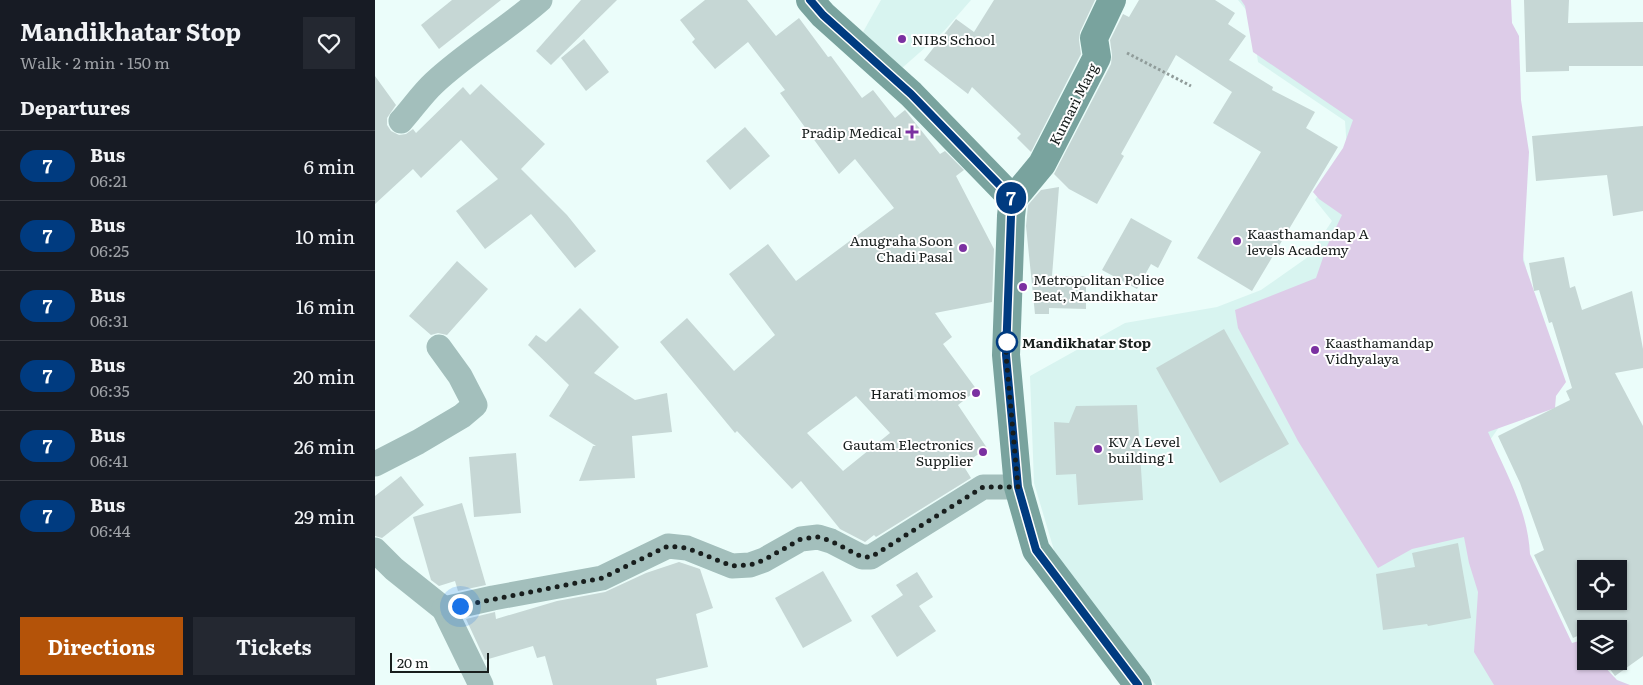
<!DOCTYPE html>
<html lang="en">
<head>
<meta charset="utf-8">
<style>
  :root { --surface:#171b24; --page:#242831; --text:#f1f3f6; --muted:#9ea1a6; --line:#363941; --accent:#b45309 }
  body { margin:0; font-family:Literata,serif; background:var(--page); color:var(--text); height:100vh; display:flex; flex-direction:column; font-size:19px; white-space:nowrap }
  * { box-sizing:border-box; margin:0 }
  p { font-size:16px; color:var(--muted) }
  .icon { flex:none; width:28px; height:28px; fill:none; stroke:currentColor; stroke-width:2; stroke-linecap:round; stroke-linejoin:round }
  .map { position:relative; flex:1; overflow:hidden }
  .details { display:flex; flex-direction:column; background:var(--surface); width:375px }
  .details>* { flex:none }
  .badge { padding:0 10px; border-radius:16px; font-size:18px; line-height:32px }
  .buttons { position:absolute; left:1202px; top:560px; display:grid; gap:10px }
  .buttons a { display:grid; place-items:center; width:50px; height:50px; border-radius:0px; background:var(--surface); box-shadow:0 1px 4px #0004; font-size:25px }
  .scale { position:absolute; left:15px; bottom:12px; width:99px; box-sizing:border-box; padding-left:5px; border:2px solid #181e1d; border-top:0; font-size:14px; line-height:18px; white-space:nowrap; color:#181e1d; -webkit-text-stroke:4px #fff; paint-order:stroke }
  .you { position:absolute; width:25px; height:25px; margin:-12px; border:4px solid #fff; border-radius:50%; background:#1a73e8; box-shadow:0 0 0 8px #1a73e833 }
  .map>.badge { position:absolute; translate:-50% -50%; box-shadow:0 0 0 2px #fff }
  h2 { padding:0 20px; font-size:19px; line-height:45px }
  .round { display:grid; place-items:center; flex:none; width:52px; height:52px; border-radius:0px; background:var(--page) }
  .headline { display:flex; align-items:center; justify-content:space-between; height:85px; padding:0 20px }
  h1 { font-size:24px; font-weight:700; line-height:38px }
  .button { display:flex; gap:10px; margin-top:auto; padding:10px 20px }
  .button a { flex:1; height:58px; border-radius:0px; background:var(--accent); color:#fff; font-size:20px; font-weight:700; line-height:58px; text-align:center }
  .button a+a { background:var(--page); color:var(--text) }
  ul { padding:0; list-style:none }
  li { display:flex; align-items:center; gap:15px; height:70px; padding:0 20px; border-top:1px solid var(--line) }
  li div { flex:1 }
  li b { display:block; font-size:19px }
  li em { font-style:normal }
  li .badge { min-width:55px; font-weight:700; text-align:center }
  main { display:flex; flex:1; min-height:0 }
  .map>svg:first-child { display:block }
  .built { fill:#d8f4f0 }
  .green { fill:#ddcce8 }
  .building { fill:#c6d7d5; fill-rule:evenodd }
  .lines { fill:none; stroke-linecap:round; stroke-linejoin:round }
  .path { stroke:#909c9a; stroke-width:3; stroke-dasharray:2.5 2.5; stroke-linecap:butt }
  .street { stroke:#a3bfbc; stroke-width:25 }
  .secondary { stroke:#79a39e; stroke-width:28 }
  .line-casing { stroke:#fff; stroke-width:11 }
  .line { stroke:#003b80; stroke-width:8 }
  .walk { stroke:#181e1d; stroke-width:5; stroke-dasharray:0 9 }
  .poi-dot { fill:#7b30a1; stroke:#fff; stroke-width:2 }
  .stop-dot { fill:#fff; stroke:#003b80; stroke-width:2.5 }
  .labels { text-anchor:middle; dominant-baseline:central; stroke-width:4; stroke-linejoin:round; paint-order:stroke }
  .poi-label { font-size:14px; fill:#181e1d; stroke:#fff; text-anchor:start }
  .street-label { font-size:14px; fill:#181e1d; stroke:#fff }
  .stop-label { font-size:14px; font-weight:bold; fill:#181e1d; stroke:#fff; text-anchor:start }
</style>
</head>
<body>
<main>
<section class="details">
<div class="headline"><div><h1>Mandikhatar Stop</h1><p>Walk · 2 min · 150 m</p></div><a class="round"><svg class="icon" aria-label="heart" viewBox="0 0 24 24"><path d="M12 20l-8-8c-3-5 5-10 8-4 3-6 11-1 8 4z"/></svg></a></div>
<h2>Departures</h2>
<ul>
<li><span class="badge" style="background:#003b80;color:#fff">7</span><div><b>Bus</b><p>06:21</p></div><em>6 min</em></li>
<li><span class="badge" style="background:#003b80;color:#fff">7</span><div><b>Bus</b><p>06:25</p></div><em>10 min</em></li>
<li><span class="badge" style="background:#003b80;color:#fff">7</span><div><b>Bus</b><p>06:31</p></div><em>16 min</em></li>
<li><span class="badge" style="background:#003b80;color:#fff">7</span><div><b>Bus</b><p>06:35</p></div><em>20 min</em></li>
<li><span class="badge" style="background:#003b80;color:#fff">7</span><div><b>Bus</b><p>06:41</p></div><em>26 min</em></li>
<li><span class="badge" style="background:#003b80;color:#fff">7</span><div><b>Bus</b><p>06:44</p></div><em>29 min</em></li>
</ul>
<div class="button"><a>Directions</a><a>Tickets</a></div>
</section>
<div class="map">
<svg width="1268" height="685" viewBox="0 0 1268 685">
  <rect width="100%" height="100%" fill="#ebfdfa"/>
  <g class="built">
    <polygon points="506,0 596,0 569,31 527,68 488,32"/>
    <polygon points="863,0 1129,0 1144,237 1154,282 1138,407 1113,443 1182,637 1226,675 1252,685 781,685 684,567 659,483 655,376 750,323 842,307 886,290 933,257 957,221 940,200 972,150 970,121 883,62 877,17"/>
  </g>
  <path class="green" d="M866,0h270l1,23 7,13 2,64 8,52 -6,108 43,122 -10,14 -1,12 -67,24c17,39 40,78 42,122l42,89 14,-4v22h13l18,19 13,5h-136l-20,-33 4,-60 -9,-29 -5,-26 -52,12 -34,19 -80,-127 -60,-113 -3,-18 81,-32 11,-32 15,-31 -23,-16 -6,-7 30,-44 10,-28 -100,-68 -8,-46z"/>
  <g class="building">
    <polygon points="77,0 126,0 64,49 46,25"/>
    <polygon points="206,0 242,0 176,65 161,51"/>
    <path d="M330,0h42l29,36 23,-18 29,39 3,-1 31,42 11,-8 22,28 10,-8 35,44 5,-3 19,19 -8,6 38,73 -2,53 -57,11 17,24 -9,7 34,46 -19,15 29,43 -24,17 8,13 -95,59 -2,-2 -9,7 -25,-13 -39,-48 -9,8 -55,-58 -2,2 -75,-91 27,-24 47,53 41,-36 -46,-61 39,-30 28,37 98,-73 -39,-49 -16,15 -59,-81 5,-3 -37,-48 -33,27 -23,-27 3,-3 -15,-19zM481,396l34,37 -47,38 -36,-38z"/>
    <polygon points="619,0 720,0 705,32 704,40 706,54 656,152 642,138 646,134 597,87 593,94 549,60 581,19 599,32"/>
    <polygon points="764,0 840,0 860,13 853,24 871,36 854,60 898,87 897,90 940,112 931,128 963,147 877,291 822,258 886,152 838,123 857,92 801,55 746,154 749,156 722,204 694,189 679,174 736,64 737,55 735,40 748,14 754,17"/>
    <polygon points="1149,0 1194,0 1193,23 1268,22 1268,66 1194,66 1194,71 1151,72"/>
    <polygon points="209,39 234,72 211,91 186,58"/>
    <polygon points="0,76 21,105 12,118 12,125 16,131 24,135 31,134 38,129 41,133 88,87 95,95 106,84 170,144 146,169 192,215 221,251 200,268 156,214 110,249 81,211 123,179 86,140 46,178 38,169 0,204"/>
    <polygon points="1268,126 1268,211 1238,216 1232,175 1161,181 1157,136"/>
    <polygon points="370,127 395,156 355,190 331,161"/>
    <polygon points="684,187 677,276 711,276 711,309 674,308 674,314 660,314 651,226 653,205 666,190"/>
    <polygon points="756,218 797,241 783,268 776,264 762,289 727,270"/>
    <path d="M1189,257l6,31 5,-2 7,24 50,-19 11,58v19l-28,5 28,53v230l-28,20 -11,-15h15v-32h-33v7l-2,-3 -11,5 -39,-83 10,-5 -24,-67 -22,-47 72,-36 -4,-9 6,-3 -20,-66 -3,1 -10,-33 -5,1 -5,-28zM1211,569h33v32h-33z"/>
    <polygon points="82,261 113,289 72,335 63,333 56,335 34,316"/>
    <polygon points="205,308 244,347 219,373 260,400 292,393 297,432 257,436 260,478 204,481 218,446 221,446 174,416 194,385 153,345 161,335 171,342"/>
    <polygon points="849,329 914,444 845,483 781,368"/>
    <polygon points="762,405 768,500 703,505 701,474 681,475 679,422 694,423 701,406"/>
    <polygon points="141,453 146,513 99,517 94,457"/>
    <polygon points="26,476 49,505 7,538 0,536 0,496"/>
    <polygon points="87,503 111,585 83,591 80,581 64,586 56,580 38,517"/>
    <polygon points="1083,543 1096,618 1053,626 1052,624 1008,630 1001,574 1040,567 1037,553"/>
    <polygon points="304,562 325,569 338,608 321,614 333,667 281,679 282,685 178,685 170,656 162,658 158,646 110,660 91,619 120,612 121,619 182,601 230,592 271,573"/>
    <polygon points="448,571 477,621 428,648 400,598"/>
    <polygon points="542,572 558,597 544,606 561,631 522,657 496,616 528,595 521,585"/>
  </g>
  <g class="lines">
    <polyline class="path" points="752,53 816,86"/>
    <g class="street">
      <path d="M26,121c11,-12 21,-27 33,-38 33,-31 72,-53 106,-83"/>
      <polyline points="0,464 43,442 87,416 100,405 85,376 64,347"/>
      <polyline points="0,550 19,569 69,609 106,685"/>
      <polyline points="69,609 118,598 227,578 293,546 312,548 357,566 375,565 389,560 426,539 443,537 456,541 487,557 496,557 608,487 643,487"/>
    </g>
    <g class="secondary">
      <polyline points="435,0 448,15 536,94 638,199 636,216 631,355 643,487 661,550 763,685"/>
      <polyline points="638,199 667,164 722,57 719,38 737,0"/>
    </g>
  </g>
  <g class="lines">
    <g class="line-casing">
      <polyline id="line" points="435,0 448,15 536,94 638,199 636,216 631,355 643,487 661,550 763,685"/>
    </g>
    <use href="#line" class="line"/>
    <polyline class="walk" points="85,606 227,578 293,546 312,548 357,566 375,565 389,560 426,539 443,537 456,541 487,557 496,557 608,487 643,487 631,355 632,342"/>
  </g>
  <g class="poi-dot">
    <circle cx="527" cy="39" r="5"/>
    <path d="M534.5 124.5h5v5h5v5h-5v5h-5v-5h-5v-5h5z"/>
    <circle cx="862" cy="241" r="5"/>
    <circle cx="588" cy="248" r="5"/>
    <circle cx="648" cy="287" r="5"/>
    <circle cx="940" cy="350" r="5"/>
    <circle cx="601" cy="393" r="5"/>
    <circle cx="723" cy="449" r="5"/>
    <circle cx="608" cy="452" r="5"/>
  </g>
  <circle class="stop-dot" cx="632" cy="342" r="10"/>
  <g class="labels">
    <g class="poi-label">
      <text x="537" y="39">NIBS School</text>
      <text x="527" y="132" text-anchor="end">Pradip Medical</text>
      <text x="872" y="233">Kaasthamandap A<tspan x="872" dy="16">levels Academy</tspan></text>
      <text x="578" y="240" text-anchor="end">Anugraha Soon<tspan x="578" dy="16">Chadi Pasal</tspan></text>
      <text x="658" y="279">Metropolitan Police<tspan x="658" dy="16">Beat, Mandikhatar</tspan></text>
      <text x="950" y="342">Kaasthamandap<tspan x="950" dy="16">Vidhyalaya</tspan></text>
      <text x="591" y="393" text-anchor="end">Harati momos</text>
      <text x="733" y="441">KV A Level<tspan x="733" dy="16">building 1</tspan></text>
      <text x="598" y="444" text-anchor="end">Gautam Electronics<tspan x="598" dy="16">Supplier</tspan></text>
    </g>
    <g class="street-label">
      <text transform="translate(698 104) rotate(-63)">Kumari Marg</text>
    </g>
    <g class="stop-label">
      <text x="647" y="342">Mandikhatar Stop</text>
    </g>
  </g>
</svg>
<div class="buttons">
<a><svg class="icon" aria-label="locate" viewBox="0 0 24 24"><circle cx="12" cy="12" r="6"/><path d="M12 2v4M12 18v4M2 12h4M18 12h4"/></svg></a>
<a><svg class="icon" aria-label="layers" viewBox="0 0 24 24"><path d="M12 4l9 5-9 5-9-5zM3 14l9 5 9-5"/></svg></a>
</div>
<div class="scale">20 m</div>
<div class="you" style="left:85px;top:606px"></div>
<b class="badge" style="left:636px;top:198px;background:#003b80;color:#fff">7</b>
</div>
</main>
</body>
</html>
